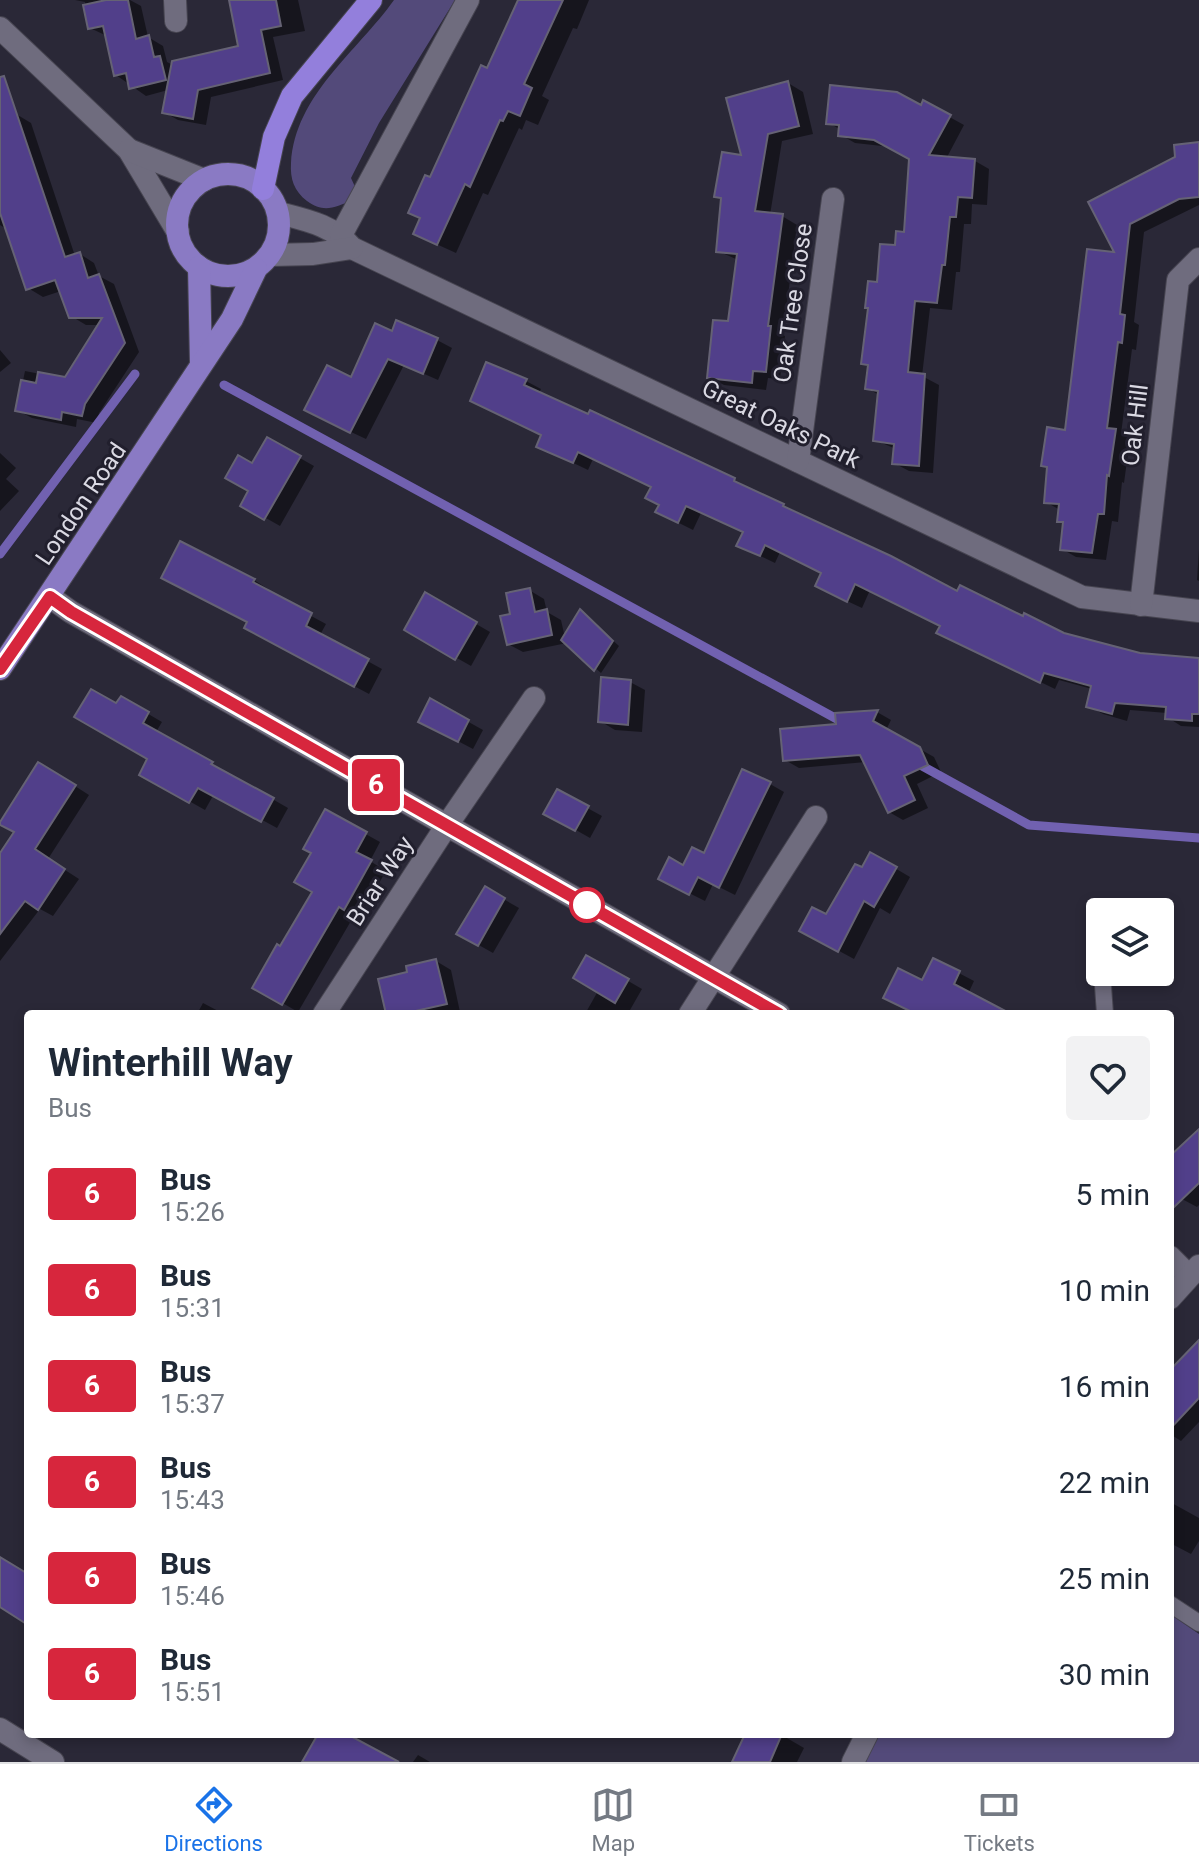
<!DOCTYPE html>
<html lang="en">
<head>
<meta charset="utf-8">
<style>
  :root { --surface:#fff; --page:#f2f2f3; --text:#1f2937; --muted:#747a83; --line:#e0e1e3; --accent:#1a73e8 }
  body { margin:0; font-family:Roboto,sans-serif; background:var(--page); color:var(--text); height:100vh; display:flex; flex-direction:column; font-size:30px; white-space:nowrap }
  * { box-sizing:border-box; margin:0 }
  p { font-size:26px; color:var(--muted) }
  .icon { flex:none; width:44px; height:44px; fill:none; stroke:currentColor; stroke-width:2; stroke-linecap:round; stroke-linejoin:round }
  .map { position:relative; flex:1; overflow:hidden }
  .side { position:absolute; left:24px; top:1010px; width:1150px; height:728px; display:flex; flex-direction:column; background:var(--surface); border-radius:8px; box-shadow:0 4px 12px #0003 }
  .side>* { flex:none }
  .badge { padding:0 16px; border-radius:6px; font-size:28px; line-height:52px }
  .buttons { position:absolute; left:1086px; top:898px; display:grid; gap:16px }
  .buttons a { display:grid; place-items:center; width:88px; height:88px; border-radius:8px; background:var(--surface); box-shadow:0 4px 12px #0003; font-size:40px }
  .map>.badge { position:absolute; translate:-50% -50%; box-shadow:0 0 0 4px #fff }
  .round { display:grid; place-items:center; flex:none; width:84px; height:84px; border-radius:8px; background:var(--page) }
  .headline { display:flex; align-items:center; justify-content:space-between; height:136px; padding:0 24px }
  h1 { font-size:38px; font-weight:700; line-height:60px }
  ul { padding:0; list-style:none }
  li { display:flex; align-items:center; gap:24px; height:96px; padding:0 24px }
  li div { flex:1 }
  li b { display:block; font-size:30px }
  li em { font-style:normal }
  li .badge { min-width:88px; font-weight:700; text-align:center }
  .dock { display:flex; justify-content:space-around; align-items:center; height:112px; border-top:2px solid var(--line); background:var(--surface); font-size:22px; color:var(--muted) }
  .dock a { display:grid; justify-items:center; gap:4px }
  .dock .active { color:var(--accent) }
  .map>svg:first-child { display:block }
  .green { fill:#534a7a }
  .shadow { fill:#0007 }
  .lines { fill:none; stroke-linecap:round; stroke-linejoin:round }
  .stream { stroke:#7161b0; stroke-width:9 }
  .building { fill:#513f8a; stroke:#656274; stroke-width:2 }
  .service-casing { stroke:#474551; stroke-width:18 }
  .minor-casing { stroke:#474551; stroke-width:24 }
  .primary-casing { stroke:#474551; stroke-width:24 }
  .trunk-casing { stroke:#474551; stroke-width:24 }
  .service { stroke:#6f6c7e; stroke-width:16 }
  .minor { stroke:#6f6c7e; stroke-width:22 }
  .primary { stroke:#8a7ac4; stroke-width:22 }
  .trunk { stroke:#937fdc; stroke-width:22 }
  .line-casing { stroke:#fff; stroke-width:18 }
  .line { stroke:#d7263d; stroke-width:12 }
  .stop-dot { fill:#fff; stroke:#d7263d; stroke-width:4 }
  .labels { text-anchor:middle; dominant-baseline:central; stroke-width:6; stroke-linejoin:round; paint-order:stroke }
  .street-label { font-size:24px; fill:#dad9e3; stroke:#211f2d }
</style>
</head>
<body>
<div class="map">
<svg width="1199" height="1762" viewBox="0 0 1199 1762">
  <rect width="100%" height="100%" fill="#2a2837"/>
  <g class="green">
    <path d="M394,0h61l-76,123 -28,55 5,11 -4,11c-17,8 -29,13 -45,1 -13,-10 -17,-22 -16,-38 4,-68 66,-111 103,-163z"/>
    <polygon points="1170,1614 1199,1634 1199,1762 860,1762 874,1734 1170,1734"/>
  </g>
  <g class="shadow">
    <polygon points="75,0 130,0 141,6 148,37 163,46 167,62 173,65 241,47 231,0 298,0 305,31 273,37 283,80 211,97 206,125 178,120 164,112 168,90 146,96 116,75 107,36 90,28 85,2"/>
    <polygon points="519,0 589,0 577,29 573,28 542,96 549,100 538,125 526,120 522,130 519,128 488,195 483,193 456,253 434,243 431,180 488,71"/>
    <polygon points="788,83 803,92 813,134 782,141 770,215 782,216 797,225 783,335 785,336 780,379 768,378 766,390 724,385 709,377 730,324 738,260 718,251 722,199 716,196 744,157"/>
    <polygon points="924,103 964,125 946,159 975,161 989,169 987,205 972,204 971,224 964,224 960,272 956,272 952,310 930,308 922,376 939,385 933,473 909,471 894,463 896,449 875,440 879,395 867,388 870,367 863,363 879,285 906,234 911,158 891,147 855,143 841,135 841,130 829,123 921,108"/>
    <polygon points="16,114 31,123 75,256 80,254 94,263 99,276 114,284 139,352 99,413 97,423 77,419 76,427 32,418 17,410 25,371 66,379 100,325 86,325 71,316 61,291 43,297 28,288 8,230 0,225 0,120"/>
    <polygon points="1199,144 1199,205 1144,232 1134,322 1139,325 1136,350 1132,349 1121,434 1130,439 1124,483 1122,482 1118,522 1112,521 1106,560 1076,557 1062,549 1065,524 1059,521 1060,510 1046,502 1118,255 1091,203"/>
    <polygon points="393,333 437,340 452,348 438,380 404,365 366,439 321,418"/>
    <polygon points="0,350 11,363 0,372"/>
    <polygon points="487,365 526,381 541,389 539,393 734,480 958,593 1064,635 1140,655 1199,661 1199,727 1181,726 1167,717 1167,713 1130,710 1127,721 1103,714 1088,706 1092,689 1059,680 1055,689 953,640 942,626 870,590 862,608 832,594 823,573 780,552 775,563 754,553 744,532 701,513 693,530 673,520 653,488 593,459 588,470 538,446 543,435"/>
    <polygon points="268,440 314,466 280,526 243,505 251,491 253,466"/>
    <polygon points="0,453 16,468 6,479 19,491 0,511"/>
    <polygon points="1199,549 1199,581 1197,580"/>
    <polygon points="164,577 254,580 268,589 267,592 326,624 320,635 382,669 369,694 261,636 250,622"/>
    <polygon points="529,590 544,599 547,612 561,620 565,638 581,612 619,646 601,673 567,643 523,652 508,644 513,616"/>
    <polygon points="426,595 490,632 471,666 406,629"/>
    <polygon points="630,682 645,690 642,732 615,730 600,721"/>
    <polygon points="121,698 162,722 156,732 288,808 277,828 214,794 205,810 141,774 150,759 117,706"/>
    <polygon points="431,701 483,730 473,749 435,729"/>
    <polygon points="877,712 891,720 886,730 934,757 941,772 917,784 928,808 903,820 889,812 866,762 799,768 785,760 838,726 837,715"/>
    <polygon points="53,772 89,795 48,859 79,879 53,916 40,909 0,961 0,856"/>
    <polygon points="770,784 784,792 735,895 713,884 705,901 675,886 684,867 705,856"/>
    <polygon points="558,792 602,816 590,838 546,813"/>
    <polygon points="326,812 380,842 370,861 386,871 360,916 355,914 298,1012 255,987 315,892"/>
    <polygon points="871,854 910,877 890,914 880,908 854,959 817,939 827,917 863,870"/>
    <polygon points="486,889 519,908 493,953 459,934"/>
    <polygon points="587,957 642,989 630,1010 636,1014 585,1014 598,991"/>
    <polygon points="934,960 974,981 968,994 1005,1014 917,1014"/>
    <polygon points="436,961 451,970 460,1012 388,1014"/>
    <polygon points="203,1003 224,1014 197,1014"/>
    <polygon points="1199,1131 1199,1205 1197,1207 1182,1199 1170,1186 1170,1159"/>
    <polygon points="1199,1348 1199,1422 1181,1441 1170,1434 1170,1373"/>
    <polygon points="1170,1502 1199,1518 1199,1541 1191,1554 1170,1543"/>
    <polygon points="747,1734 780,1734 804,1748 797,1762 734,1762"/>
    <polygon points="418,1755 430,1762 413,1762"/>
  </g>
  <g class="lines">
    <g class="stream">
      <polyline points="224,385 846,724"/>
      <polyline points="0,554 135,374"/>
      <polyline points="915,762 1029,825 1199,838"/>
    </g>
  </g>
  <g class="building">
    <polygon points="106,0 128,0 136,39 149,35 154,57 160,56 166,80 129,89 126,73 114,76 103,26 88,29 83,5"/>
    <polygon points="229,0 276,0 281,26 261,30 270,73 198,90 193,119 162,113 172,61 238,46"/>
    <polygon points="518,0 563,0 524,84 532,88 520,116 508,111 503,121 500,120 470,187 465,184 437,245 413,234 420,218 408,213 425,175 430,177 481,65 487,68"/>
    <polygon points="4,76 65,257 80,252 88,278 99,274 125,343 85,404 82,416 62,412 61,420 15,411 21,380 36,383 38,372 65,377 102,318 69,318 55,280 26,290 0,213 0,77"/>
    <polygon points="788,81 799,126 768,134 755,211 783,214 768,326 771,326 766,372 753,371 752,383 707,378 713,320 728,321 737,254 716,252 721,198 714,197 722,152 741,155 726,98"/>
    <polygon points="830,85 897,92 921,105 923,100 951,115 929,155 975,159 972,198 958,197 956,217 950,217 945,265 942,265 937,303 915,301 908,372 925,374 919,466 892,464 894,444 873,441 878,391 865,389 868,365 861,364 868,308 865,308 868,281 877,282 880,244 895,245 896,231 904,232 909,159 874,140 838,136 839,125 826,124"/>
    <polygon points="1199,142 1199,197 1179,199 1130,224 1120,314 1125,315 1122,343 1118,342 1107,428 1116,429 1109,476 1107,475 1104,514 1098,514 1092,553 1060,550 1063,522 1057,522 1059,504 1044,503 1047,467 1041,466 1047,427 1065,430 1087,249 1114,252 1088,202 1175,157 1174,145"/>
    <polygon points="396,320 438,338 423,374 388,359 350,433 304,410 327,365 351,377 375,323 392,331"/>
    <polygon points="486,362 527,379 524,385 588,414 590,410 735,478 734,481 784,504 783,506 891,556 957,591 960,585 1023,616 1024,613 1064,633 1140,653 1199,658 1199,714 1192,714 1192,721 1165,719 1166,707 1115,703 1112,714 1086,707 1091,686 1044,673 1040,683 936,633 940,626 855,584 847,602 815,586 821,573 765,545 760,556 736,546 743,532 686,506 678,523 655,512 659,505 645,498 651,487 578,452 573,463 536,447 541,435 470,401"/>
    <polygon points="267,437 301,456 264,520 240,506 248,491 225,478 238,455 252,463"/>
    <polygon points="180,541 255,579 253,582 312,613 306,626 369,659 354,687 244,628 247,622 161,578"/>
    <polygon points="530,588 535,612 547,609 552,635 507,645 500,616 510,614 506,593"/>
    <polygon points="425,592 477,622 455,660 404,630"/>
    <polygon points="580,609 613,641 594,671 561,640"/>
    <polygon points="601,677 631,680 628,725 598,722"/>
    <polygon points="91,689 116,703 121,696 149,712 143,723 213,762 211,764 274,798 261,822 198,788 189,803 139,775 147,759 74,717"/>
    <polygon points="430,698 469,720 458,742 418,722"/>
    <polygon points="878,710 873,721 920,747 928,765 904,776 915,800 888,813 860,755 783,761 780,729 836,724 835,713"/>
    <polygon points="38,762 76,785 35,849 65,869 38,910 25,901 0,934 0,853 14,832 0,825 0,822"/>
    <polygon points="742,769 771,782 719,888 698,877 689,895 658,879 669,857 683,865 692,847 704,853"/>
    <polygon points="557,789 589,806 575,831 543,814"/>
    <polygon points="325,809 367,832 356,852 372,860 344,910 339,907 282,1005 252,988 277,944 280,946 312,892 294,882 311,853 303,849"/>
    <polygon points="870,852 897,867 874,907 864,901 838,952 799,931 812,907 826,914 855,864 862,867"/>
    <polygon points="485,886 505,898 478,946 456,934"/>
    <polygon points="586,955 629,979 615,1003 573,978"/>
    <polygon points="933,958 960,971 954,984 1011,1014 916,1014 883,998 898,968 922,980"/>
    <polygon points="436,959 447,1004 402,1014 386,1014 378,979 407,972 406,966"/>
    <polygon points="1199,1129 1199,1183 1170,1211 1170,1156"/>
    <polygon points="1199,1340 1199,1398 1170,1429 1170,1370"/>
    <polygon points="0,1557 28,1574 28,1625 0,1607"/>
    <polygon points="318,1734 347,1734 399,1762 302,1762"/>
    <polygon points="745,1734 782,1734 770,1762 732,1762"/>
  </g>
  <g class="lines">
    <g class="service-casing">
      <g id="service">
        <polyline points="1102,972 1105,1014"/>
        <polyline points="1170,1604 1199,1623"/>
      </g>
    </g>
    <g class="minor-casing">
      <g id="minor">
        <polyline points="175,0 176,21"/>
        <polyline points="0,28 129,150 178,232"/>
        <polyline points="129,150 204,180"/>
        <path d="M279,213c27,7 54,12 73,35l730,349 117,14"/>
        <polyline points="341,235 468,0"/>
        <polyline points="270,255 313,254 352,248"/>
        <polyline points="798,461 833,199"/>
        <polyline points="50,597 71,612 779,1014"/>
        <polyline points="1141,605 1178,280 1199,259"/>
        <polyline points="324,1014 447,825 534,698"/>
        <polyline points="690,1014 816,817"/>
        <polyline points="1170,1257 1189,1276"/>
        <polyline points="1170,1298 1199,1266"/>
        <polyline points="0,1729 53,1762"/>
        <polyline points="853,1762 867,1734"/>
      </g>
    </g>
    <g class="primary-casing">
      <g id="primary">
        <circle cx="228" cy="225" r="51"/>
        <polyline points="199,267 201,364"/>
        <polyline points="0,669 232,319 256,269"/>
      </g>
    </g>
    <g class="trunk-casing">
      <polyline id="trunk" points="263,189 274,137 292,96 371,0"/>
    </g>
    <use href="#service" class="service"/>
    <use href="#minor" class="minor"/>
    <use href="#primary" class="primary"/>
    <use href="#trunk" class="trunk"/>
  </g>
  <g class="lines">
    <g class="line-casing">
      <polyline id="line" points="0,669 50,597 71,612 779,1014"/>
    </g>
    <use href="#line" class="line"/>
  </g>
  <circle class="stop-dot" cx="587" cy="905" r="16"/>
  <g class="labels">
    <g class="street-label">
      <text transform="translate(793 303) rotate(-82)">Oak Tree Close</text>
      <text transform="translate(781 424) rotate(26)">Great Oaks Park</text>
      <text transform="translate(1135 425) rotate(-83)">Oak Hill</text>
      <text transform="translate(81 504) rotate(-56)">London Road</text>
      <text transform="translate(380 881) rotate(-57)">Briar Way</text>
    </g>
  </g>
</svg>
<div class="buttons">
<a><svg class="icon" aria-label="layers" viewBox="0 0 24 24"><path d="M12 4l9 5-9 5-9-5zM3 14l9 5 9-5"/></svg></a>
</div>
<b class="badge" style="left:376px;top:785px;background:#d7263d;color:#fff">6</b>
<section class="side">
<div class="headline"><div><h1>Winterhill Way</h1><p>Bus</p></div><a class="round"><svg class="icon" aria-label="heart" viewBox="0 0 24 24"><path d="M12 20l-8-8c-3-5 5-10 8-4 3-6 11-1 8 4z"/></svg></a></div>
<ul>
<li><span class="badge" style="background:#d7263d;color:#fff">6</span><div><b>Bus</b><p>15:26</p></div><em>5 min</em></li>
<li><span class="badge" style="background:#d7263d;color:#fff">6</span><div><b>Bus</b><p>15:31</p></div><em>10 min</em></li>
<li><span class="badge" style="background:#d7263d;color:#fff">6</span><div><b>Bus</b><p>15:37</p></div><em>16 min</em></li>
<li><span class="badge" style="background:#d7263d;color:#fff">6</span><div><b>Bus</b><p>15:43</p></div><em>22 min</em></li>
<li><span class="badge" style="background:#d7263d;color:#fff">6</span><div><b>Bus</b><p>15:46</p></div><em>25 min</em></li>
<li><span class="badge" style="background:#d7263d;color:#fff">6</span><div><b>Bus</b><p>15:51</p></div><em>30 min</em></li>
</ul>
</section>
</div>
<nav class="dock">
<a class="active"><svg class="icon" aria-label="directions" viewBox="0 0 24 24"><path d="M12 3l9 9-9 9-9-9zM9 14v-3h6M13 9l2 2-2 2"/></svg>Directions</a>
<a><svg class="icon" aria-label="map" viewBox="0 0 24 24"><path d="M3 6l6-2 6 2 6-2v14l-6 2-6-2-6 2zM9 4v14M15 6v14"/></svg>Map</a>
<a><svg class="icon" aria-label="tickets" viewBox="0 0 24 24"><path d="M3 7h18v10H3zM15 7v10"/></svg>Tickets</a>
</nav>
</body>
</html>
